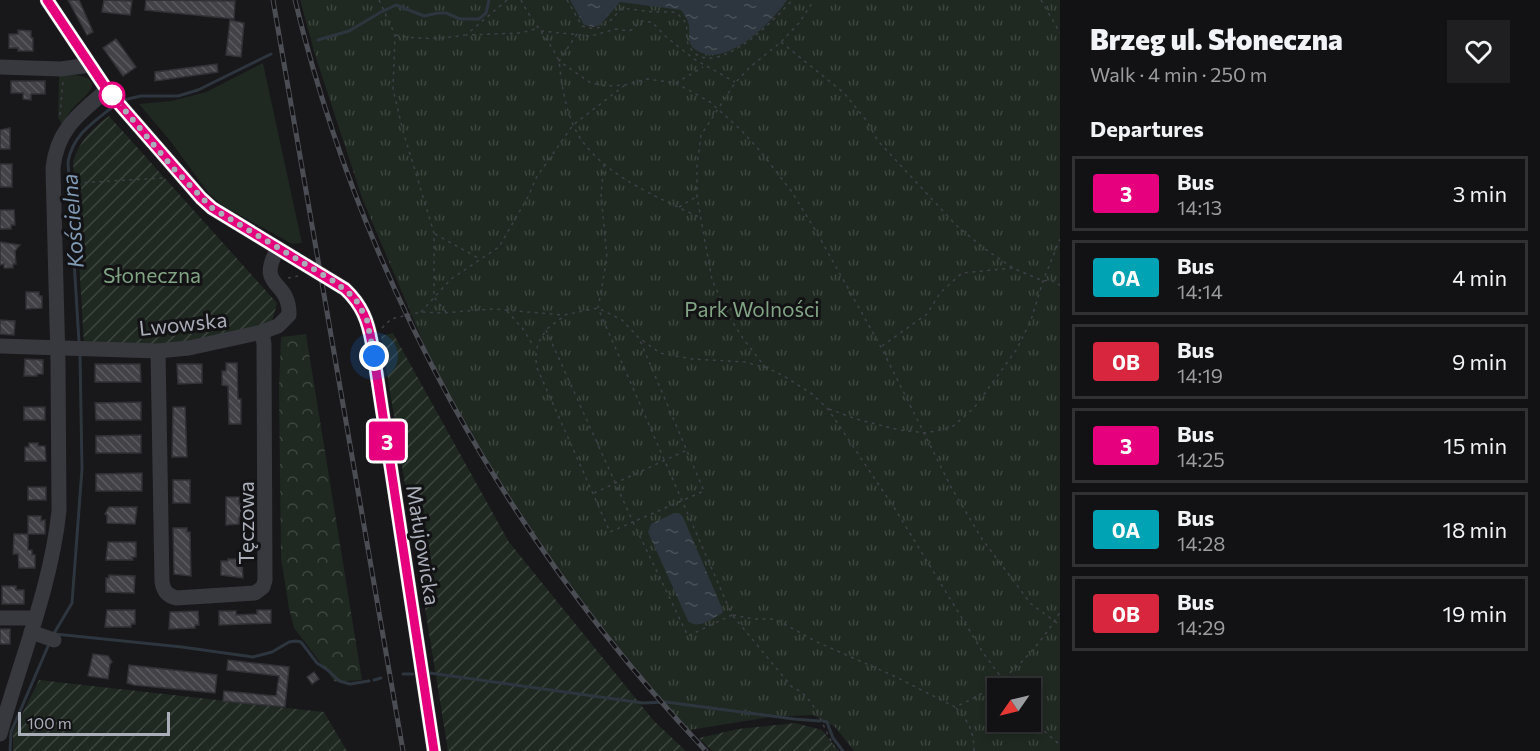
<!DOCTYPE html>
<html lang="en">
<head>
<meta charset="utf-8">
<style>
  :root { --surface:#121114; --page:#1f1f22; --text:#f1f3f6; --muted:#9c9da0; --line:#313134 }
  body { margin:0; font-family:Commissioner,sans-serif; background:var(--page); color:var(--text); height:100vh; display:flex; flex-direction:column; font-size:22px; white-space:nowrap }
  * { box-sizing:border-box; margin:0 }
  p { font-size:20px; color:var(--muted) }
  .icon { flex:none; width:33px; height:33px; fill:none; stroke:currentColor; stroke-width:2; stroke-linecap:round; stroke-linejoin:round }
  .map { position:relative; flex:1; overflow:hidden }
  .side { display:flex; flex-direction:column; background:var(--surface); width:480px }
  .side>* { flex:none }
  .badge { padding:0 12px; border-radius:4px; font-size:21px; line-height:39px }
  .needle { width:39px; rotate:236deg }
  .tools { position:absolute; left:987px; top:678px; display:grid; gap:12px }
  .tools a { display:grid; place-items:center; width:54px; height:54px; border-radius:0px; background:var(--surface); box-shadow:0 3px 9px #0003,0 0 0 2px var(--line); font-size:30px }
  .scale { position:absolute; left:18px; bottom:15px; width:152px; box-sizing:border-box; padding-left:6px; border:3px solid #aaaeb9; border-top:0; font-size:16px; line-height:21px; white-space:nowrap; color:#aaaeb9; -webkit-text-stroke:4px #131215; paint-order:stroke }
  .you { position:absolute; width:30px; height:30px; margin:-15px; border:4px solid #fff; border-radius:50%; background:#1a73e8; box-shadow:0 0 0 9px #1a73e833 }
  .map>.badge { position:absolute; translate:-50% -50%; box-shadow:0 0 0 3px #fff }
  h2 { padding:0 30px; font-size:22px; line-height:54px }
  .round { display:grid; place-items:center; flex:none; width:63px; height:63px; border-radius:0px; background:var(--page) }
  .overview { display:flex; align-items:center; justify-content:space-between; height:102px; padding:0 30px }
  h1 { font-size:28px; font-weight:800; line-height:45px }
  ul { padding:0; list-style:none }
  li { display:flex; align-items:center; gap:18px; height:75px; margin:0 12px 9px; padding:0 18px; border:3px solid var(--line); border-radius:0px }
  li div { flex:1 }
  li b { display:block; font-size:22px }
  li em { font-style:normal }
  li .badge { min-width:66px; font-weight:700; text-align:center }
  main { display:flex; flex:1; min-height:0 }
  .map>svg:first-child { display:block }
  .grass { fill:#1f2821 }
  .forest { fill:url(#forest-crowns) }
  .park { fill:url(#park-tufts); fill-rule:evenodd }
  .garden { fill:url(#garden-furrows) }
  .water { fill:url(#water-ripples) }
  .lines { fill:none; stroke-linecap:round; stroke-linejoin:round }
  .stream { stroke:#2d363e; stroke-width:3 }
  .building { fill:url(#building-back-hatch); stroke:#323136; stroke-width:1.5 }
  .path { stroke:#3e4046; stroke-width:1.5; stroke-dasharray:3 4.5; stroke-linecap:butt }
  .minor { stroke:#38393f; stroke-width:15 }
  .rail-casing { stroke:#4b4d54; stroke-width:5 }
  .rail { stroke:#131215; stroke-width:3; stroke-dasharray:9; stroke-linecap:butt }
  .line-casing { stroke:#fff; stroke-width:14 }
  .line { stroke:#e6007e; stroke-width:9 }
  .walk { stroke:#aaaeb9; stroke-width:6; stroke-dasharray:0 10.8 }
  .stop-dot { fill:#fff; stroke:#e6007e; stroke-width:3 }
  .labels { text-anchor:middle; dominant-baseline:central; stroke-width:6; stroke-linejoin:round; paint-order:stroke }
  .park-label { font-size:21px; fill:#81a484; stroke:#131215 }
  .street-label { font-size:21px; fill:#aaaeb9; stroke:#131215 }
  .water-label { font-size:22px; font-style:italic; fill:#819ab4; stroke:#131215 }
</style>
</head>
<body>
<main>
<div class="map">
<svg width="1060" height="751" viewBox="0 0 1060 751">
  <defs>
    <pattern id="forest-crowns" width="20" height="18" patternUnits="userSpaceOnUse" patternTransform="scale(1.5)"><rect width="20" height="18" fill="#1f2821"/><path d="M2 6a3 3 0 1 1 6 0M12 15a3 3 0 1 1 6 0" fill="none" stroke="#3d453f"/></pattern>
    <pattern id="park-tufts" width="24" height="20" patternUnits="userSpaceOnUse" patternTransform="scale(1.5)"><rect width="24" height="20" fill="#1f2821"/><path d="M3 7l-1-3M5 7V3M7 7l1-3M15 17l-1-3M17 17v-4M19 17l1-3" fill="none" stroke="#3d453f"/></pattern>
    <pattern id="garden-furrows" width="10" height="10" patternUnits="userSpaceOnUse" patternTransform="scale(1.5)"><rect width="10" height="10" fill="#1f2821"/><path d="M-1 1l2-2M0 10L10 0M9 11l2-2" fill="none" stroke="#3d453f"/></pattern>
    <pattern id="water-ripples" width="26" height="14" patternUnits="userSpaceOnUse" patternTransform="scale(1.5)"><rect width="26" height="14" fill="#2d363e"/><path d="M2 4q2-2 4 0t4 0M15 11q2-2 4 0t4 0" fill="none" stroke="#495158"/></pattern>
    <pattern id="building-back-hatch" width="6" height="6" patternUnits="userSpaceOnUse" patternTransform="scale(1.5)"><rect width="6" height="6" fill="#424247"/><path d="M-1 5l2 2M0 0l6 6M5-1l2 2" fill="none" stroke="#5b5b5f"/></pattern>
  </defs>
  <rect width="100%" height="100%" fill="#18171a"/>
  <g class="grass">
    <polygon points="263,63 302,243 292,244 225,207 209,194 171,142 139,104 171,101 206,92"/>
    <path d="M75,75c33,5 10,21 -1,32 -5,5 -8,11 -12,17l-4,-6 1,-42z"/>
  </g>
  <polygon class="forest" points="306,334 362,680 335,682 294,628 289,608 281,559 279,389 281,337"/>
  <path class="park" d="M300,0h760v751h-206l-19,-24 -22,-12 -43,2 -80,13 -37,-37 -50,-64 -77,-102 -47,-75 -48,-91 -69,-163 -46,-140zM998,688h32v34h-32z"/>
  <g class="garden">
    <path d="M109,116l168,187 -5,19 -72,20 -40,6 -76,-4 -11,-183c7,-21 19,-32 36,-45z"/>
    <polygon points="393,333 509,542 654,721 686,751 448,751 381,336"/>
    <polygon points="39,680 324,712 347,751 13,751 13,732"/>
    <polygon points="795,723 822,730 839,751 712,751 699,738 738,729"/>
  </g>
  <g class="water">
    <path d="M570,0h217c-15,22 -57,64 -85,53 -4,-2 -9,-4 -11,-8 -4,-7 0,-16 -3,-23 -1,-4 -5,-9 -7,-12l-61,-8 -19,22 -7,3 -10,-2z"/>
    <path d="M674,513h5l4,4 39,91 1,4c-9,7 -26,18 -35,9l-40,-89 3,-8z"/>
  </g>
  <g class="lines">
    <g class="stream">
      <polyline points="318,40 349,31 381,12 396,5 424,16 438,13 446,13 460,19 479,19 486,13 489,0"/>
      <polyline points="123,100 141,96 178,96 198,90 271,54"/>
      <path d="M79,342l-11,-180c5,-28 26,-40 47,-57"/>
      <polyline points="55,634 182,647 253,657 272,652 289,642 296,641 301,642 317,663 329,671 339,681 350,684 369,681"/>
      <polyline points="53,635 72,603 82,469 80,353"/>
      <polyline points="430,673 643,703 666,702 794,719 820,721"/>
      <polyline points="403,674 413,674"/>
      <polyline points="374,680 381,678"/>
      <polyline points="823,721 827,722 833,738 843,751"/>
      <polyline points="10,751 11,732 49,644"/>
    </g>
  </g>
  <g class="building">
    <polygon points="68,0 79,0 93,32 87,35"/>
    <polygon points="104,0 132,1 130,15 102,12"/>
    <polygon points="146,0 235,1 234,19 145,10"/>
    <polygon points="230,20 244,23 241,57 226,55"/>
    <polygon points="18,30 31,31 31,37 33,38 33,51 18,51 18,48 9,48 9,34 18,34"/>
    <polygon points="116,39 136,67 123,76 103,48"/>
    <polygon points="217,64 218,72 155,81 155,72"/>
    <polygon points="11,81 45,81 45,94 31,94 31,100 23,99 23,93 11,93"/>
    <polygon points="10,128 10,149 0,149 0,130"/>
    <rect x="0" y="164" width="12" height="23"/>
    <polygon points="0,210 14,210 15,225 11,225 11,229 0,229"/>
    <polygon points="0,242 20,245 15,251 16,264 13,264 13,268 4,268 4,264 0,265"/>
    <polygon points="26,292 39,292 39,296 42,296 42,308 26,309"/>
    <polygon points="0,320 15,321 14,335 0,334"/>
    <polygon points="25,359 43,360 43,374 37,374 37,376 24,376"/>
    <polygon points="226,363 237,363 238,399 241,399 241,424 229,424 228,386 222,385 222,371 226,371"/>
    <polygon points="95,364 140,364 141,382 95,382"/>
    <polygon points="177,364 202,364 202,383 178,384"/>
    <polygon points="141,402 141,420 96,420 95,403"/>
    <rect x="24" y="407" width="21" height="13"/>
    <polygon points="173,407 185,407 187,457 172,457"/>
    <polygon points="141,435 141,453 96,453 96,436"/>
    <polygon points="29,443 38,443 38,446 45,446 46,461 25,461 25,447 29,447"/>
    <polygon points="142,473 142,491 96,491 96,474"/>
    <rect x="173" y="480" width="17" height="23"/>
    <rect x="28" y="487" width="18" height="13"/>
    <polygon points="226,497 239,497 239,504 242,504 242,517 239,517 239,524 226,525"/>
    <polygon points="109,507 137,507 135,524 107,523 107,515 105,514"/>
    <polygon points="28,516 41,516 41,521 45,520 45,534 28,534"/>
    <polygon points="173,528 187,528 187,532 190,532 191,576 174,574"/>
    <polygon points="14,534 28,534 28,550 32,550 32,555 35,555 35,568 19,568 18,554 13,554"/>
    <polygon points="108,542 136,542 136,557 132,557 133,560 106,560"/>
    <polygon points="228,559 242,559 243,578 221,575 221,561 228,561"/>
    <polygon points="109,575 135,576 134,593 106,592 106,578 109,578"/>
    <polygon points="2,586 16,586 16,590 24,590 24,604 2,604"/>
    <polygon points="107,610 135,610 135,624 131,624 131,627 105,627"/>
    <polygon points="257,610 271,610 271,623 219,625 219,611 236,611 236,615 257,614"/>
    <polygon points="198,611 199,625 195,625 195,628 169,629 170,612"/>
    <rect x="0" y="629" width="10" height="15"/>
    <polygon points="93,654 108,656 112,662 110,664 108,679 88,676"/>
    <polygon points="228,660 289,667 285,707 223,701 224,691 276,696 279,676 227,670"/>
    <polygon points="129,665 217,675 215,693 134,685 127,683"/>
    <polygon points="314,672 319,679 312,684 307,677"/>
  </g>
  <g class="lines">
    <g class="path">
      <polyline points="379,0 395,35 393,89 403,131 434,233 434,297 446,312"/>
      <polyline points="507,0 466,35 520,33 536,29"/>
      <path d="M521,0c10,21 27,38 37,59 2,5 2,12 3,18 2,15 5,30 11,45 18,48 83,74 127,95"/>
      <path d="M567,0l15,26c20,7 27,-4 40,-18l30,4h21l5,2 8,9c2,7 -1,16 3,23 22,39 87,-27 103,-46"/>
      <polyline points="1041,0 1060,33"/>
      <polyline points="541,31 591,36 616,29 629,31 633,29 640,21 652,22 665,36 694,59 735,82"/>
      <polyline points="577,34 559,61 591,83 606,86 625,85 647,79 676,83 710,102 741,130 761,152 792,192 817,233 881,347 951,487 982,539 1031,604 1060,625"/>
      <path d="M396,35c24,5 45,4 69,0"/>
      <polyline points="781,42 844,93 866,120 878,141 957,226 985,249 1013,268 1043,281 1051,280 1060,285"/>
      <polyline points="676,83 703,67"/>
      <polyline points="60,115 63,81"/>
      <polyline points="604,164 601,194 607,258 598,308 732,615 688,636 633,522 704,491 639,338"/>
      <polyline points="77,183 162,178 165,176"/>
      <polyline points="679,207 696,197"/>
      <polyline points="435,234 480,259"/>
      <polyline points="288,278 298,276"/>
      <polyline points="507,311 523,329 534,347"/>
      <polyline points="421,312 451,279 499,247 529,195 536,178 573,125 625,85"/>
      <polyline points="382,328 391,319 421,312 442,313 493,309 564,315 598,308 622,320 639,338 660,353 692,359 745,362 767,368 784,376 812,394 828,409 895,509 984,654 1009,688"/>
      <path d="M546,330l87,192 -23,10 -73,-164c-3,-17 0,-26 11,-40l16,-12"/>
      <polyline points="882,346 927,314 940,293 962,273 1013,268"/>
      <polyline points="766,368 744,340 730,318 712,280 697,197 697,166 701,135 735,83 750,67 781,42 799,23 814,0"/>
      <polyline points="829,409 856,419 899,430 926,433 952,427 974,408 1017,349 1031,320 1043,281 1060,239"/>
      <polyline points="594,493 687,450"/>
      <path d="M733,615l21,4h21l42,23 77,34 61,31c45,-19 80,-53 105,-95"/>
      <path d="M733,616l59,71c25,10 31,44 45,64"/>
      <path d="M956,708c13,14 18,24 18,43"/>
      <polyline points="1030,714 1043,730 1060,745"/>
    </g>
    <g class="minor">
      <path d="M47,0l60,90 94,108 11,10 133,81c21,19 25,40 29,67l60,395"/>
      <polyline points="0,67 61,69 90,65"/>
      <path d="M0,346l158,5 31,-3 73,-16 16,-6 11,-11c1,-37 -34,-25 -11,-67"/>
      <path d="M158,351l4,231c2,10 5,13 14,16l79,-5 8,-6 2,-7 -1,-236 -2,-12"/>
      <polyline points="0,618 35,618"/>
      <polyline points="31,632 54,640"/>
      <path d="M0,734c20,-73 51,-147 59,-223l-1,-149 -5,-194c4,-39 27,-55 54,-78"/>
    </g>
    <g class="rail-casing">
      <g id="rail">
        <polyline points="273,0 403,751"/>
        <path d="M295,0c68,281 212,541 411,751"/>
      </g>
    </g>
    <use href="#rail" class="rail"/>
  </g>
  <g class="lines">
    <g class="line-casing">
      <path id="line" d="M47,0l60,90 94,108 11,10 133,81c17,16 23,32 27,55l62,407"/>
    </g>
    <use href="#line" class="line"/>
    <polyline class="walk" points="112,95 174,169 212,208 335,282 355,298 367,320 374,356"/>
  </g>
  <circle class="stop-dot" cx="112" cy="95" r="12"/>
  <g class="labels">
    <g class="park-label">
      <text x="152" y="274">Słoneczna</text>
      <text x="752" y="308">Park Wolności</text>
    </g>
    <g class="street-label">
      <text transform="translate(183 323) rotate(-6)">Lwowska</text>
      <text transform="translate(245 523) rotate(-90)">Tęczowa</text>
      <text transform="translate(424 545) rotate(81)">Małujowicka</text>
    </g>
    <g class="water-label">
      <text transform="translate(72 221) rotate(-94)">Kościelna</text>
    </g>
  </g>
</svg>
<div class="tools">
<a><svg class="needle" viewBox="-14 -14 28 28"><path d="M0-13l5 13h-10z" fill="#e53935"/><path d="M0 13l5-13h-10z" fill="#9c9da0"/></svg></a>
</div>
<div class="scale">100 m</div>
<div class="you" style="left:374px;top:356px"></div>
<b class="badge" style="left:387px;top:441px;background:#e6007e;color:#fff">3</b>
</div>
<section class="side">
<div class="overview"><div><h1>Brzeg ul. Słoneczna</h1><p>Walk · 4 min · 250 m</p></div><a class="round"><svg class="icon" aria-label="heart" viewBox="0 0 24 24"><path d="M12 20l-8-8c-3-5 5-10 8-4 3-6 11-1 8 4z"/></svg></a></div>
<h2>Departures</h2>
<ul>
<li><span class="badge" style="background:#e6007e;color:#fff">3</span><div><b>Bus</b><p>14:13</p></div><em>3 min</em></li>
<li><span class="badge" style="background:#00a3b4;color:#fff">0A</span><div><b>Bus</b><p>14:14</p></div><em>4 min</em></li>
<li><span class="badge" style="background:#d7263d;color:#fff">0B</span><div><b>Bus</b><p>14:19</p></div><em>9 min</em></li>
<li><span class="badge" style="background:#e6007e;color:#fff">3</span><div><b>Bus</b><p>14:25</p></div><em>15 min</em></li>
<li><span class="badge" style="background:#00a3b4;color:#fff">0A</span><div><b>Bus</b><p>14:28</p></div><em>18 min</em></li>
<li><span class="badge" style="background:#d7263d;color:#fff">0B</span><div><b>Bus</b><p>14:29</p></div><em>19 min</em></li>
</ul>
</section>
</main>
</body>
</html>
